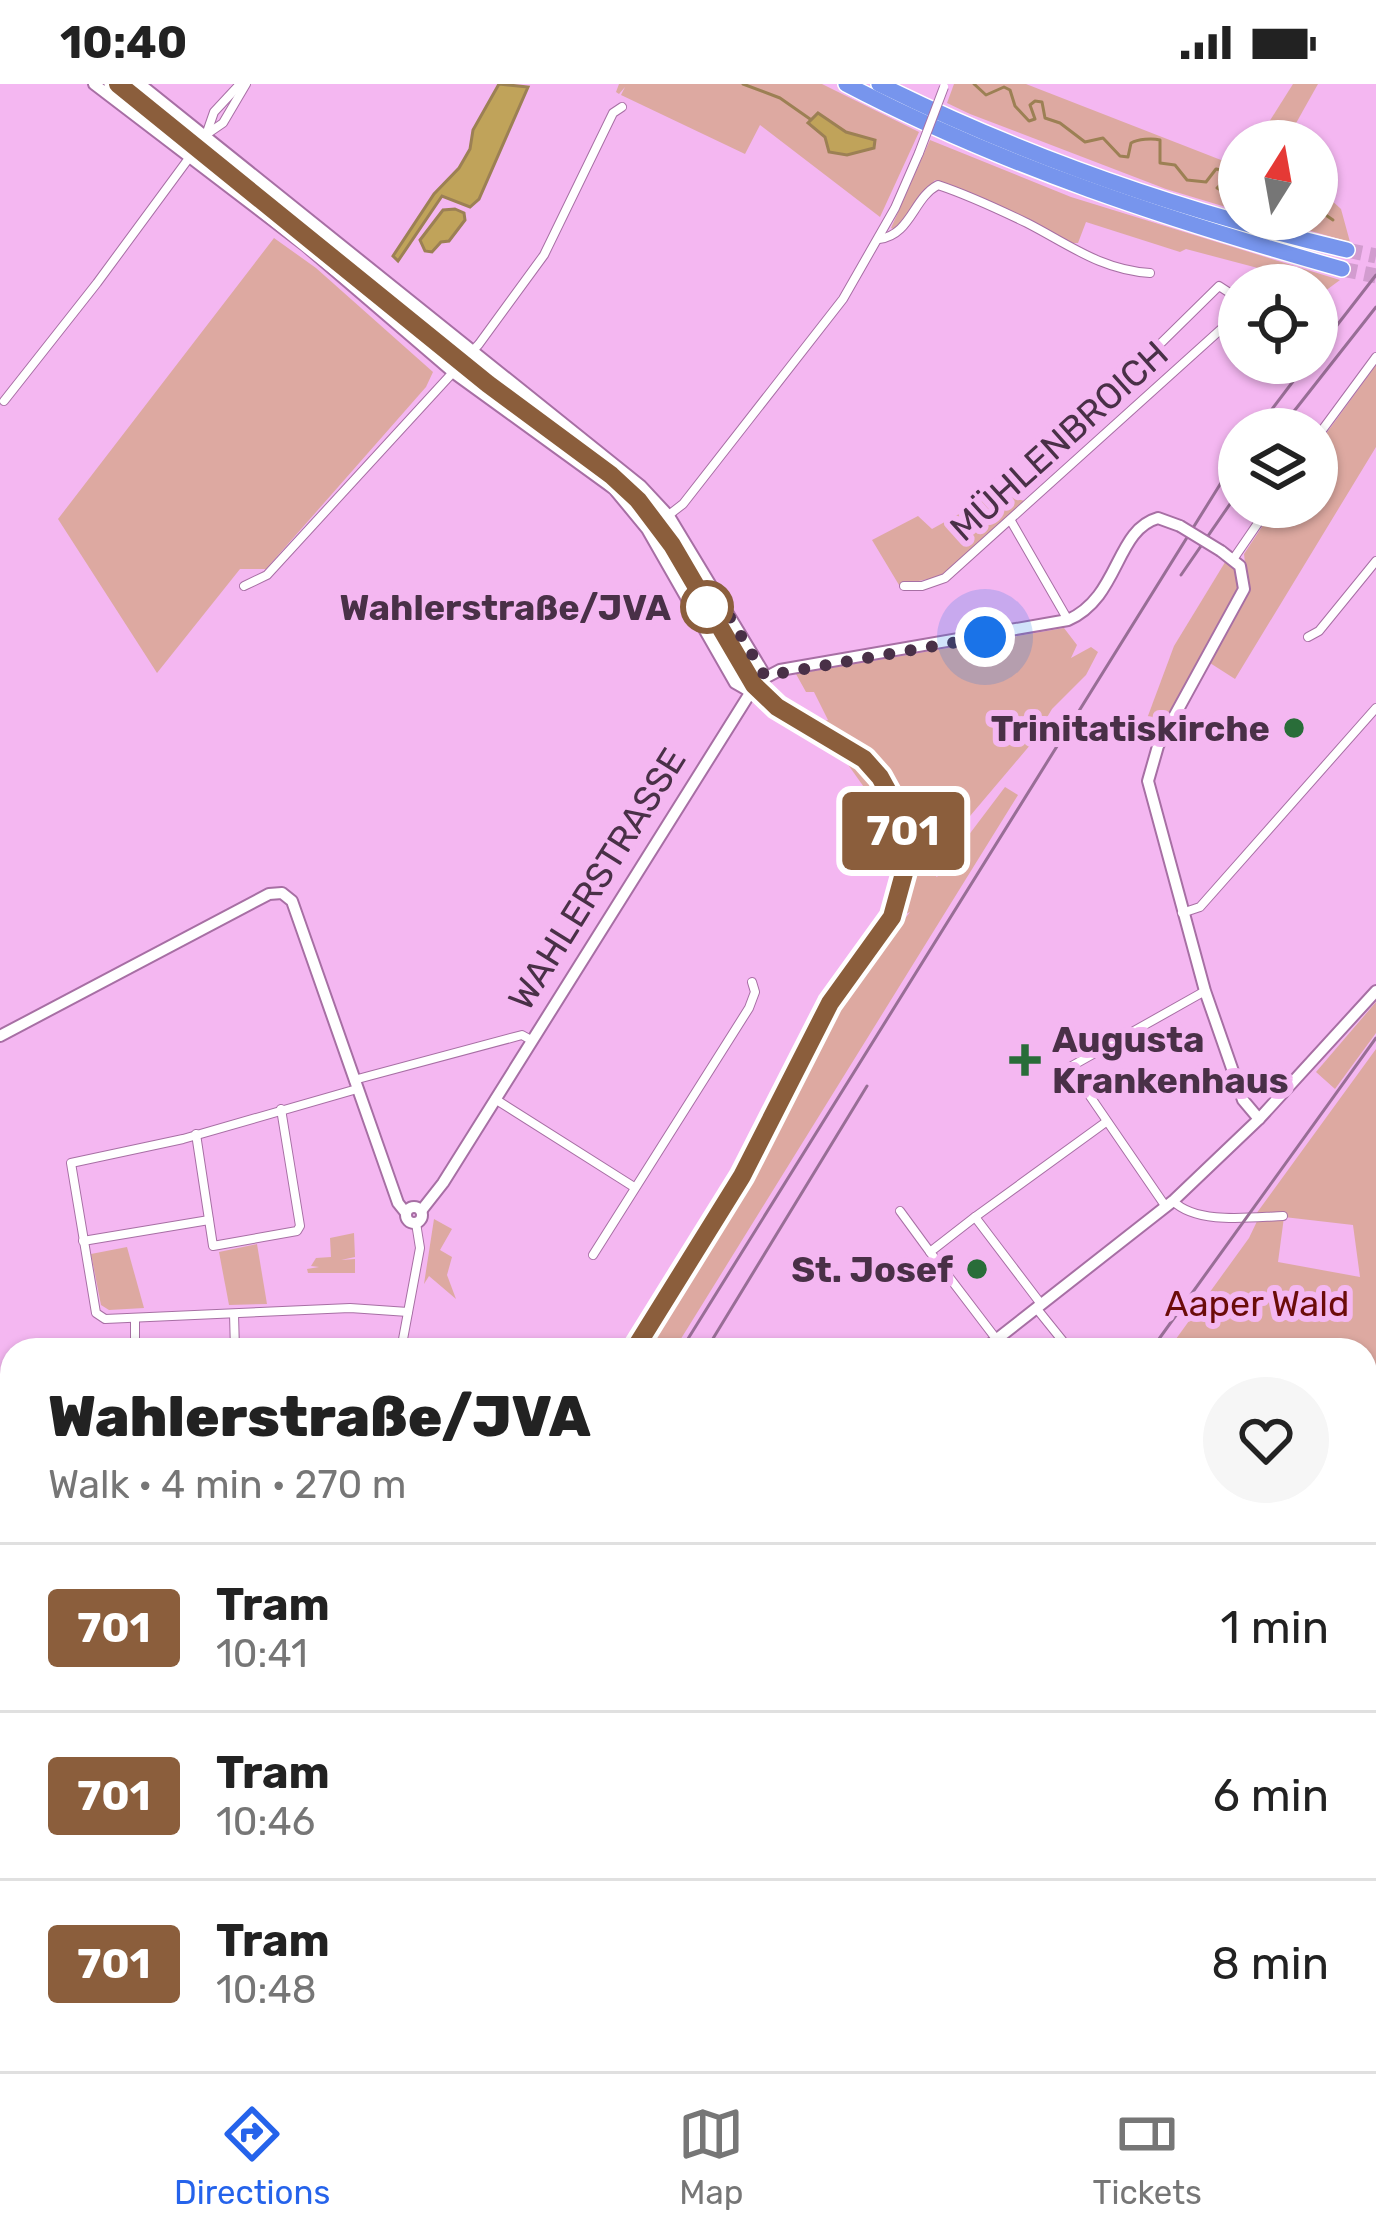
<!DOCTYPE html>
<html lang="en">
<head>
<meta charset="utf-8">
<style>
  :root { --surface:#fff; --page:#f6f6f6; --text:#222; --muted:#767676; --line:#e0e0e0; --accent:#2563eb }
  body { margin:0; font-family:Rubik,sans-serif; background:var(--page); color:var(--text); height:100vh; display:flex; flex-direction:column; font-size:45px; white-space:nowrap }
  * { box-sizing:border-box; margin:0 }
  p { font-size:39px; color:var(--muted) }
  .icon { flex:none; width:66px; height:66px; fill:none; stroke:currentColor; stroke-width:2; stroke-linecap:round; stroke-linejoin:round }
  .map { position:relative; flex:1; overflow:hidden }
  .details { position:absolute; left:0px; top:1254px; width:1377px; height:735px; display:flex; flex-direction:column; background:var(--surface); border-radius:36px 36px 0 0; box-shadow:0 3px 9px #0004 }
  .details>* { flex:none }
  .badge { padding:0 24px; border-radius:9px; font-size:42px; line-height:78px }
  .needle { width:78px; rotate:11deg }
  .tools { position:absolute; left:1218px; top:36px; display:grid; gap:24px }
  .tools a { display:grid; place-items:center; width:120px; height:120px; border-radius:50%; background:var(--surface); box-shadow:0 3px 9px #0004; font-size:60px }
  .you { position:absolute; width:60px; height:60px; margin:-30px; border:9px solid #fff; border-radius:50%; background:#1a73e8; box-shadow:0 0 0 18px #1a73e833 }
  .map>.badge { position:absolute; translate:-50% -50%; box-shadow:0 0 0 6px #fff }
  .round { display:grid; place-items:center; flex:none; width:126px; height:126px; border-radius:63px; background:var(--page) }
  .overview { display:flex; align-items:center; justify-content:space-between; height:204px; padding:0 48px }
  h1 { font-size:57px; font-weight:800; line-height:90px }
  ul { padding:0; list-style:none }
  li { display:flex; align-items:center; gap:36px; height:168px; padding:0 48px; border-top:3px solid var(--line) }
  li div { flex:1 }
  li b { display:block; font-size:45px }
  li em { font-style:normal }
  li .badge { min-width:132px; font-weight:700; text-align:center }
  .status { display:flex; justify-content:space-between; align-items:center; height:84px; padding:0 60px; background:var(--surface); direction:ltr }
  .status svg { height:33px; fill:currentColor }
  .menu { display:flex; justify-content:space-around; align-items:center; height:168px; border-top:3px solid var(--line); background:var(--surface); font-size:33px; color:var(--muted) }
  .menu a { display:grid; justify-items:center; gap:6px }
  .menu .on { color:var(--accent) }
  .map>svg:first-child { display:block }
  .green { fill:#dda9a1; fill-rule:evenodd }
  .water { fill:#c0a35a; stroke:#9c8054; stroke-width:3 }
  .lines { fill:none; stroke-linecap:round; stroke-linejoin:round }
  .stream { stroke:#9c8054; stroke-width:3 }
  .highway-tunnel { stroke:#d29ccf; stroke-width:15; stroke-dasharray:15 8; stroke-linecap:butt }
  .street-casing { stroke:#a76fa4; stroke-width:10 }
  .secondary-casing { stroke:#a76fa4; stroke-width:14 }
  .highway-casing { stroke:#fff; stroke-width:18 }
  .street { stroke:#fff; stroke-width:8 }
  .secondary { stroke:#fff; stroke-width:10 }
  .highway { stroke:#7795ed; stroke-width:15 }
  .tram { stroke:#986e96; stroke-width:3 }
  .rail { stroke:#986e96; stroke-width:3 }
  .street-bridge-casing { stroke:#a76fa4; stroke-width:10; stroke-linecap:butt }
  .secondary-bridge-casing { stroke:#a76fa4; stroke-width:14; stroke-linecap:butt }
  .street-bridge { stroke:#fff; stroke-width:8 }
  .secondary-bridge { stroke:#fff; stroke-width:10 }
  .line-casing { stroke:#fff; stroke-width:27 }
  .line { stroke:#8b5e3c; stroke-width:18 }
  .walk { stroke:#493047; stroke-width:12; stroke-dasharray:0 21.6 }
  .stop-dot { fill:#fff; stroke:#8b5e3c; stroke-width:6 }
  .poi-dot { fill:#296d39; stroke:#f4b7f1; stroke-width:4.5 }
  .labels { text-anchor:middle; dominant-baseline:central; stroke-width:12; stroke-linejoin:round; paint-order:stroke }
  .street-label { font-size:36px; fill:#493047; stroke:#f4b7f1 }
  .stop-label { font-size:36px; font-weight:bold; fill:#493047; stroke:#f4b7f1; text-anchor:end }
  .poi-label { font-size:36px; font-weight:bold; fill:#493047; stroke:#f4b7f1; text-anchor:end }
  .park-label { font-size:36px; fill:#6b0b09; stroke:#f4b7f1 }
</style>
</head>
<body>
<div class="status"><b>10:40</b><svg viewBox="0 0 49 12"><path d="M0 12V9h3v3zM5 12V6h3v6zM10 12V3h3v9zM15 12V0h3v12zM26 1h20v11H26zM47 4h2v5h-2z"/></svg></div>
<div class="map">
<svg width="1376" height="1987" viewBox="0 0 1376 1987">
  <rect width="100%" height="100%" fill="#f4b7f1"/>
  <g class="green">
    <polygon points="619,0 822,0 919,48 880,133 760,41 745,70 621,11 625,3 619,10 616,8"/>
    <polygon points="954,0 1026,0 1239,83 1239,127 1166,105 970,30 947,19"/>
    <polygon points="1293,0 1318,0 1286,57 1257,57"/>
    <polygon points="930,56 1071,113 1340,196 1317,213 1314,199 1186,165 1180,168 1086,138 1078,159 1065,159 1032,138 935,96 895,146 891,144"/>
    <polygon points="1317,103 1341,125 1350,158 1268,135 1317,135"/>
    <polygon points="274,154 316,184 433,288 426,303 266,485 240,485 157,589 58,435"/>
    <polygon points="1376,281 1376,363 1235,595 1210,579 1248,507 1244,470 1275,423 1317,423 1317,362"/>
    <polygon points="997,409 1028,418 952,485 938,493 899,501 872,456 918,432 932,445"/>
    <polygon points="1227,475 1239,492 1237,507 1155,661 1139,656 1174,562"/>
    <path d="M1064,544l13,17 -6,13 20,-11 7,5 -12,23 -34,34 -21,35 -105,124 11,9 68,-90 13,8 -344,555h-32l104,-167 97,-183 67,-88 -8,4c32,-81 -5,-156 -81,-194l7,-2 -14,-28h-8l-10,-18z"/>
    <path d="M832,658c36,24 60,53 68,96z"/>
    <polygon points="1376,918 1376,949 1335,1005 1316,988"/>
    <path d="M1376,965v1022h-697l5,-10h681v-711h-197l81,-112 11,-23 -4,-1zM1284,1133l69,8 7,52 -82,-15z"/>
    <polygon points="434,1135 452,1145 440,1166 452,1173 447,1191 456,1215 429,1192 424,1200"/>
    <polygon points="354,1149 355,1173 341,1176 355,1175 355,1189 308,1189 307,1185 319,1183 311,1182 316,1174 331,1173 330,1154"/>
    <polygon points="257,1160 267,1220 229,1221 219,1168"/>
    <polygon points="127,1163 144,1224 109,1226 101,1221 91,1170"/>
  </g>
  <g class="water">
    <polygon points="499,0 528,3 479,115 470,123 442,112 398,177 393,172 434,110 459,84 470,65 473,46"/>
    <polygon points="818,29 846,48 875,56 874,64 847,71 829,68 825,53 808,39"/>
    <polygon points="455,125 464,129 465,136 449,157 441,158 432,168 425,167 420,156 443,126"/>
  </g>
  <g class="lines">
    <g class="stream">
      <polyline points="743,0 780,14 810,35"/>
      <path d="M974,0l12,11 18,-8 6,3 5,16 14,15 6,-2 -5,-14 5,-4 7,1 3,16 15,5 25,19 18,-4 17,18 8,1 3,-14c7,-4 21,-5 29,-3v23l15,2 12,15 19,2 10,-13 10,2 1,7 -10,10 9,5 12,-2 1,-6"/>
      <polyline points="1317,125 1333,136"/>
    </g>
    <g class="highway-tunnel">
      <polyline points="1347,166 1376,172"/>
      <polyline points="1342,185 1376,192"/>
    </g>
    <g class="street-casing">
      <g id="street">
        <polyline points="207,50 223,39 246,0"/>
        <path d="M879,155c32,-4 34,-41 59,-54 30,10 60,24 89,38 41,21 74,47 123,50"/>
        <polyline points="1158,262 1219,202 1239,215"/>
        <polyline points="4,317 97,199 206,51 214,28 240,0"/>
        <polyline points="1317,353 1376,273"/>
        <polyline points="1011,437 1068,536"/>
        <polyline points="648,447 683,420 843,215 895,124 919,69"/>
        <polyline points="1234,474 1269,423"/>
        <polyline points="244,502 267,491 479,260 544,171 613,29 622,23"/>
        <polyline points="904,502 922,502 945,494 1239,229"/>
        <polyline points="1308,553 1319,547 1376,477"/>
        <polyline points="1182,829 1200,823 1376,624"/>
        <polyline points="354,996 522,951 531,956"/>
        <polyline points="357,1005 183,1055 71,1079 96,1229 105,1235 350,1224 408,1228"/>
        <polyline points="495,1015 634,1103"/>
        <polyline points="196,1050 213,1162 297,1147 300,1142 281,1025"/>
        <path d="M1173,1117c24,24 79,16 110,15"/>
        <polyline points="1166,1123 1070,983 1205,907"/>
        <polyline points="900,1127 930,1168"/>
        <polyline points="975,1133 1106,1038"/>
        <polyline points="83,1157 209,1136"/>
        <polyline points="593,1171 749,924 755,908 752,898"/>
        <polyline points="1037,1225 1070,1266"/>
        <polyline points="234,1230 235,1266"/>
        <polyline points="135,1234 135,1266"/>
        <polyline points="997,1256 930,1168 975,1133 1041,1220"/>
        <polyline points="401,1266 420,1164 416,1139"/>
        <polyline points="0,1415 12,1415"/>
        <polyline points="0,1610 12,1610"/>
        <polyline points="589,1977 590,1987"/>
        <polyline points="356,1987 358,1977"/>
        <polyline points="447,1987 449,1977"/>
      </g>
    </g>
    <g class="secondary-casing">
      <g id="secondary">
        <polyline points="94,0 306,162 454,289 614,405 647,445 735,599 749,607"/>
        <polyline points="140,0 641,402 669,432 765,591"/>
        <polyline points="1221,467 1240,482 1244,505 1158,662 1148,697 1205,907 1243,1016 1259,1035"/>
        <polyline points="0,952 269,810 282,809 292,817 398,1119 406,1129"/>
        <circle cx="414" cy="1131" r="8"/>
        <path d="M421,1127l22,-28 314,-501 23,-12 288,-50c52,-23 47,-90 90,-102l22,8"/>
        <polyline points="983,1266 1173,1117 1259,1035 1376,907"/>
        <polyline points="0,1782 12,1794"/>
        <polyline points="10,1888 12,1904"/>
        <polyline points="0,1924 12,1915"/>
        <polyline points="137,1977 144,1987"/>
      </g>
    </g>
    <g class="highway-casing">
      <g id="highway">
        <path d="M846,0c158,83 326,137 496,185"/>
        <path d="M879,0c149,74 306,128 468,166"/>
      </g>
    </g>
    <use href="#street" class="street"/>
    <use href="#secondary" class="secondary"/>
    <use href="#highway" class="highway"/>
    <g class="tram">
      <polyline points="118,0 488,300 611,391 638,415 672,461 754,601 777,623 864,675 880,693 897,724 905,755 906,782 892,833 831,919 742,1092 634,1266"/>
      <polyline points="1151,1266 1376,954"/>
      <polyline points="0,1413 12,1413"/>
      <polyline points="672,1987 676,1977"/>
    </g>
    <g class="rail">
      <polyline points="1317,267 1376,191"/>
      <polyline points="1257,345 1307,279"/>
      <polyline points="1280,345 1376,223"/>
      <polyline points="1181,491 1239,407"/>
      <polyline points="681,1266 1239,370"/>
      <polyline points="706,1266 867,1002"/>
      <polyline points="0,1706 12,1707"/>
      <polyline points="641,1977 644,1987"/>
    </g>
    <g class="street-bridge-casing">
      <polyline id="street-bridge" points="919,69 944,3"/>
    </g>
    <g class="secondary-bridge-casing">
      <polyline id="secondary-bridge" points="1180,442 1221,467"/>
    </g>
    <use href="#street-bridge" class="street-bridge"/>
    <use href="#secondary-bridge" class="secondary-bridge"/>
  </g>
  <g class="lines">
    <g class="line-casing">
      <polyline id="line" points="118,0 488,300 611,391 638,416 672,461 754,601 777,623 864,675 880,693 897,724 905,754 906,782 892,833 830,919 742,1092 634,1266"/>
    </g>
    <use href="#line" class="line"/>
    <polyline class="walk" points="707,523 716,510 765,592 985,553"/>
  </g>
  <circle class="stop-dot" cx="707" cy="523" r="24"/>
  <g class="poi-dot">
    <circle cx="1294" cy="644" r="12"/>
    <path d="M1019 958h12v12h12v12h-12v12h-12v-12h-12v-12h12z"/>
    <circle cx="977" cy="1185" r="12"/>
  </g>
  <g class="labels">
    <g class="street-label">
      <text transform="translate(1059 357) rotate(-42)">MÜHLENBROICH</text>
      <text transform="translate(597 795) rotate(-58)">WAHLERSTRASSE</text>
    </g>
    <g class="stop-label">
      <text x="671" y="523">Wahlerstraße/JVA</text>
    </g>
    <g class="poi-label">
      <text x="1270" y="644">Trinitatiskirche</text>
      <text x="1052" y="955" text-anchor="start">Augusta<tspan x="1052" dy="41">Krankenhaus</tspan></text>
      <text x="953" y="1185">St. Josef</text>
    </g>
    <g class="park-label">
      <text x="1257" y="1219">Aaper Wald</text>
    </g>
  </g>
</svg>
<div class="tools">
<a><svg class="needle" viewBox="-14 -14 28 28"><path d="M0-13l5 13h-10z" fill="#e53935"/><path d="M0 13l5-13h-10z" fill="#767676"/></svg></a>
<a><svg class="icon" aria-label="locate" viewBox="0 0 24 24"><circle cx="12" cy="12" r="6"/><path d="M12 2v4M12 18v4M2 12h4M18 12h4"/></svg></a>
<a><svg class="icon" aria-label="layers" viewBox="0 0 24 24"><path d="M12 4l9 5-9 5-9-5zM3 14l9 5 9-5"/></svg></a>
</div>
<div class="you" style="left:985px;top:553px"></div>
<b class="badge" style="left:903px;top:747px;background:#8b5e3c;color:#fff">701</b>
<section class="details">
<div class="overview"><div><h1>Wahlerstraße/JVA</h1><p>Walk · 4 min · 270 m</p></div><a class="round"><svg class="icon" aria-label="heart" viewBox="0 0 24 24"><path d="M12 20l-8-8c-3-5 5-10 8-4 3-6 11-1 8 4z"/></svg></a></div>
<ul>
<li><span class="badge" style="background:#8b5e3c;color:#fff">701</span><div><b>Tram</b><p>10:41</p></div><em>1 min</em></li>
<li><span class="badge" style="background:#8b5e3c;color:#fff">701</span><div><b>Tram</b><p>10:46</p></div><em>6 min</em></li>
<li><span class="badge" style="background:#8b5e3c;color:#fff">701</span><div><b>Tram</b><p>10:48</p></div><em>8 min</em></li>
</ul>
</section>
</div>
<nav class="menu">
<a class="on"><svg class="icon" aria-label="directions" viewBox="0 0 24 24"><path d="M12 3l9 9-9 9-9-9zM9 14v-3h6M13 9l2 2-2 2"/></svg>Directions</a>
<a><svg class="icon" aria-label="map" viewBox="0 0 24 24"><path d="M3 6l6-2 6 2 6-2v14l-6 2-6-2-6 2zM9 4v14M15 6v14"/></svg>Map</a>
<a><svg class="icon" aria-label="tickets" viewBox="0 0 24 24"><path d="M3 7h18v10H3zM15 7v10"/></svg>Tickets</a>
</nav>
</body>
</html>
